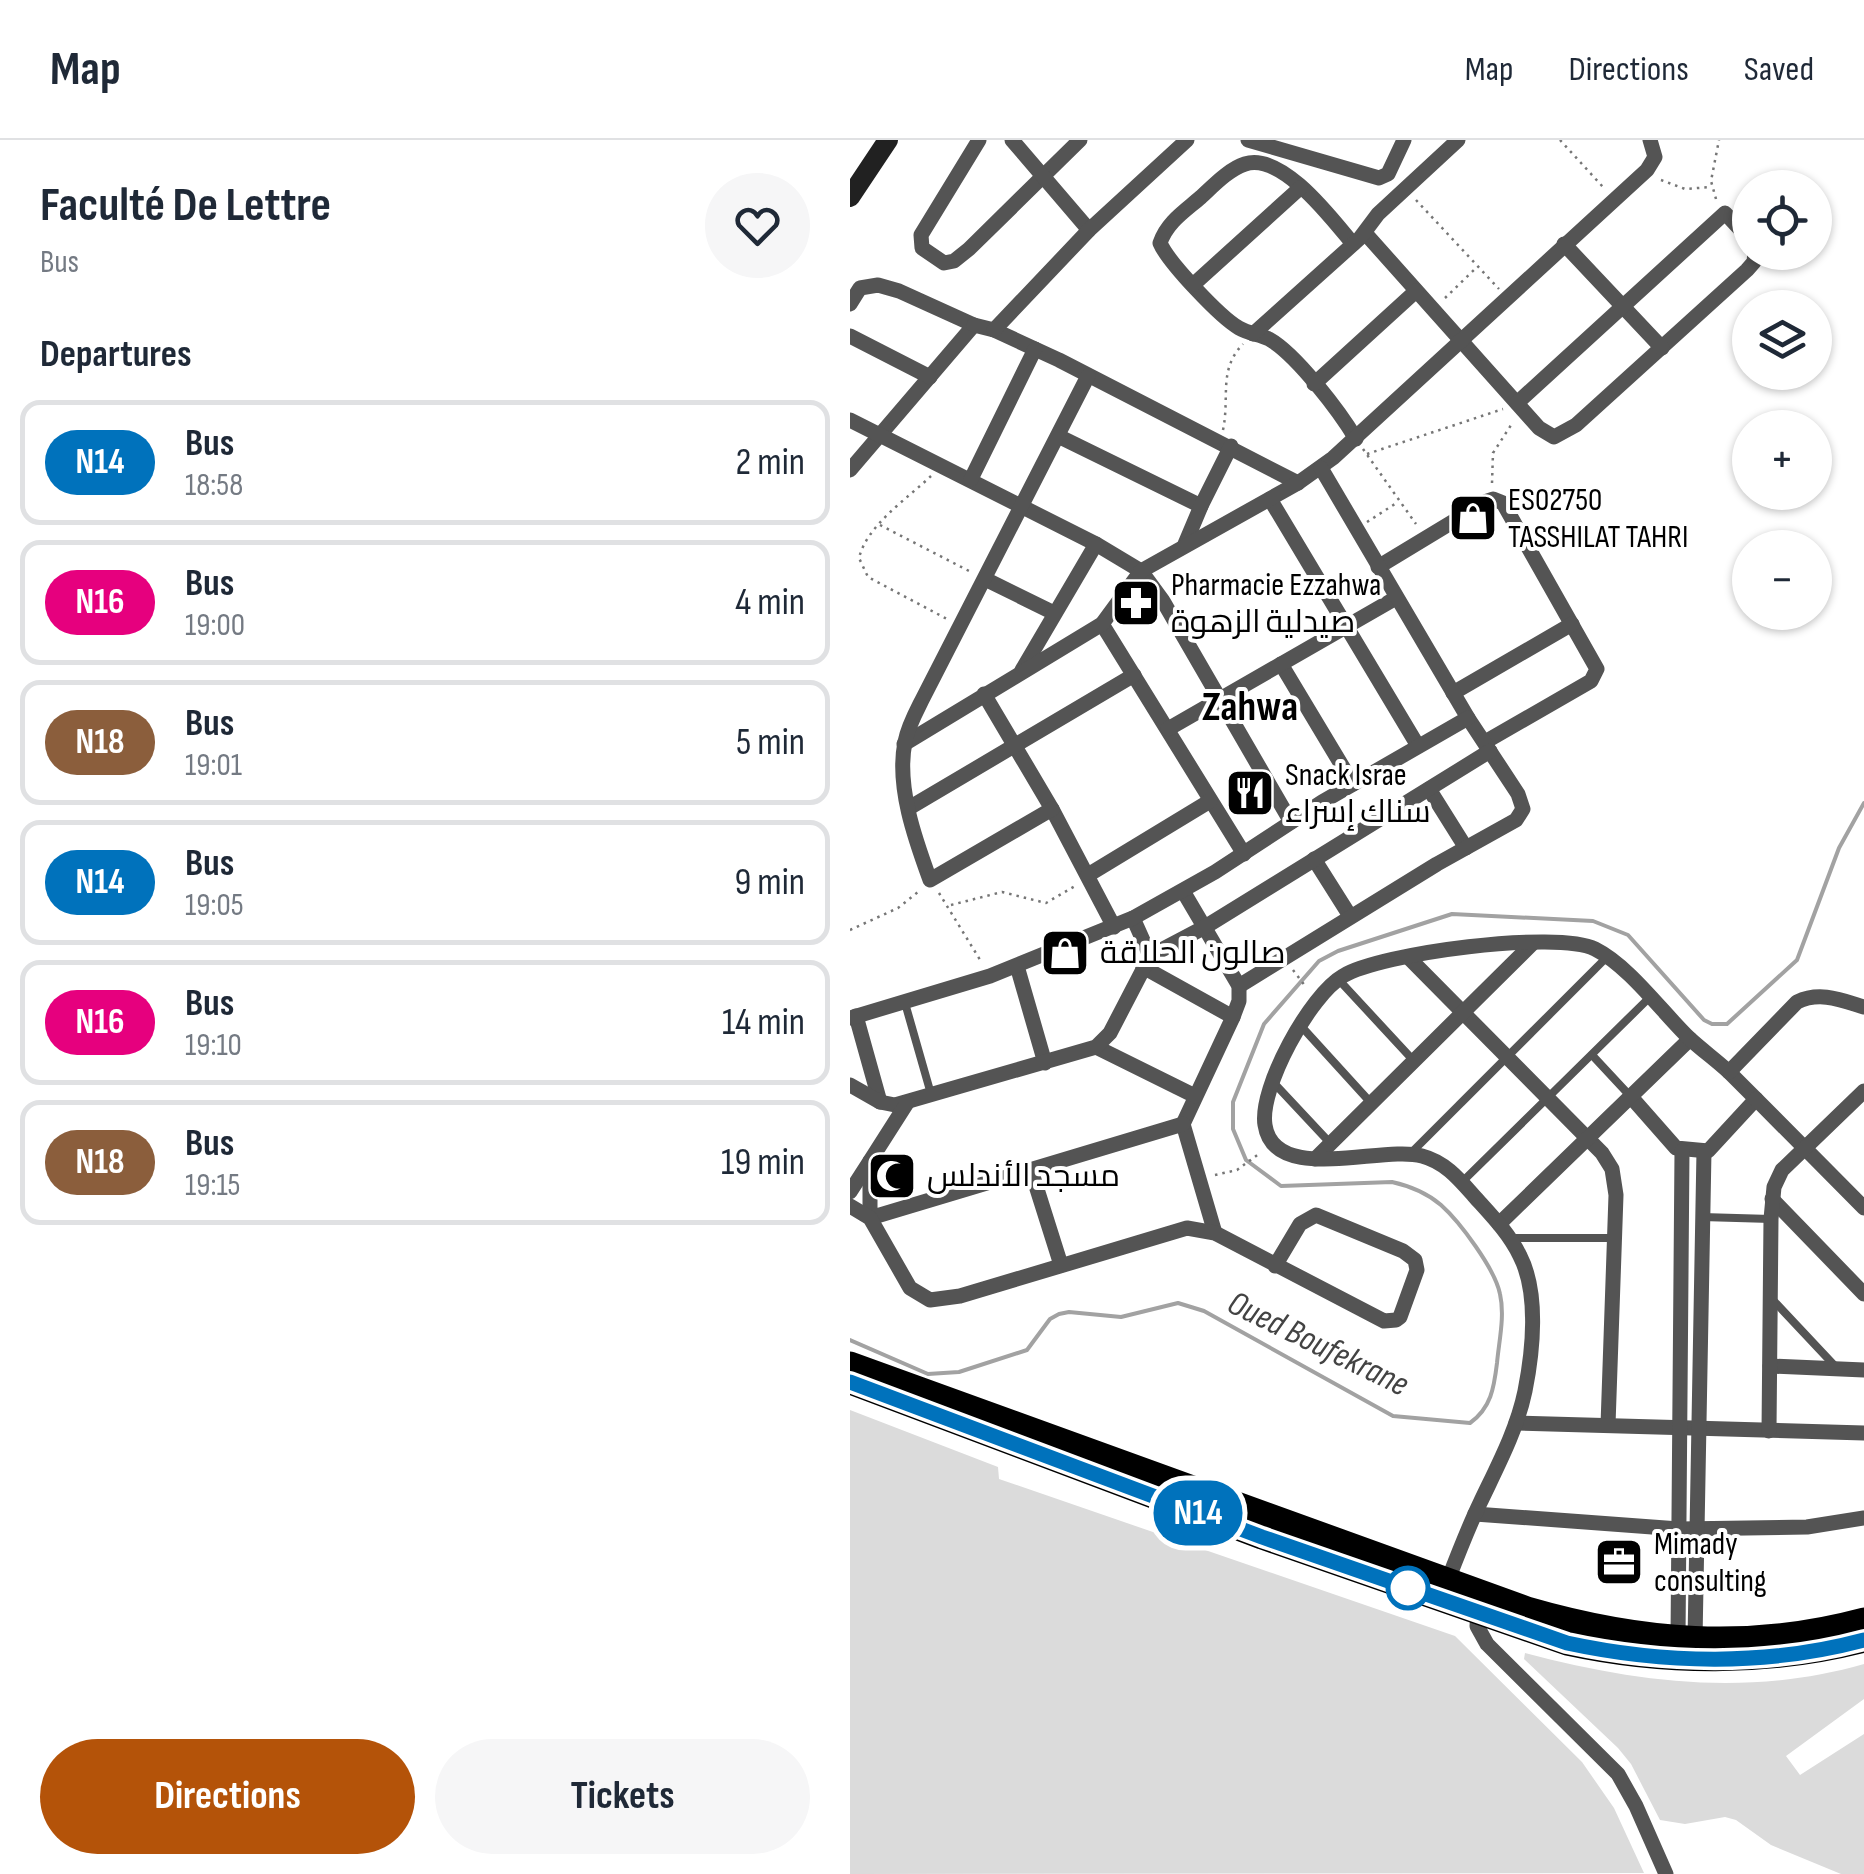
<!DOCTYPE html>
<html lang="en">
<head>
<meta charset="utf-8">
<style>
  :root { --surface:#fff; --page:#f6f6f7; --text:#1f2937; --muted:#747a83; --line:#e0e1e3; --accent:#b45309 }
  body { margin:0; font-family:"Sofia Sans Condensed",Cairo,sans-serif; background:var(--page); color:var(--text); height:100vh; display:flex; flex-direction:column; font-size:38px; white-space:nowrap }
  * { box-sizing:border-box; margin:0 }
  p { font-size:32px; color:var(--muted) }
  .icon { flex:none; width:55px; height:55px; fill:none; stroke:currentColor; stroke-width:2; stroke-linecap:round; stroke-linejoin:round }
  .map { position:relative; flex:1; overflow:hidden }
  .drawer { display:flex; flex-direction:column; background:var(--surface); width:850px }
  .drawer>* { flex:none }
  .badge { padding:0 20px; border-radius:32px; font-size:35px; line-height:65px }
  .controls { position:absolute; left:882px; top:30px; display:grid; gap:20px }
  .controls a { display:grid; place-items:center; width:100px; height:100px; border-radius:50%; background:var(--surface); box-shadow:0 2px 8px #0004; font-size:50px }
  .map>.badge { position:absolute; translate:-50% -50%; box-shadow:0 0 0 5px #fff }
  h2 { padding:0 40px; font-size:38px; line-height:90px }
  .round { display:grid; place-items:center; flex:none; width:105px; height:105px; border-radius:52px; background:var(--page) }
  .headline { display:flex; align-items:center; justify-content:space-between; height:170px; padding:0 40px }
  h1 { font-size:48px; font-weight:700; line-height:75px }
  .primary-button { display:flex; gap:20px; margin-top:auto; padding:20px 40px }
  .primary-button a { flex:1; height:115px; border-radius:60px; background:var(--accent); color:#fff; font-size:40px; font-weight:700; line-height:115px; text-align:center }
  .primary-button a+a { background:var(--page); color:var(--text) }
  ul { padding:0; list-style:none }
  li { display:flex; align-items:center; gap:30px; height:125px; margin:0 20px 15px; padding:0 20px; border:5px solid var(--line); border-radius:20px }
  li div { flex:1 }
  li b { display:block; font-size:38px }
  li em { font-style:normal }
  li .badge { min-width:110px; font-weight:700; text-align:center }
  header { display:flex; align-items:center; gap:60px; box-sizing:border-box; height:140px; padding:0 50px; background:var(--surface); border-bottom:2px solid var(--line) }
  header strong { font-size:48px }
  nav { display:flex; gap:55px; margin-inline-start:auto; font-size:35px }
  main { display:flex; flex:1; min-height:0 }
  .map>svg:first-child { display:block }
  .green { fill:#dbdbdb }
  .lines { fill:none; stroke-linecap:round; stroke-linejoin:round }
  .stream { stroke:#a2a2a2; stroke-width:4 }
  .path { stroke:#767676; stroke-width:2.5; stroke-dasharray:2.5 5; stroke-linecap:butt }
  .lane { stroke:#545454; stroke-width:8 }
  .street { stroke:#545454; stroke-width:15 }
  .secondary { stroke:#212121; stroke-width:20 }
  .primary { stroke:#000; stroke-width:25 }
  .line-casing { stroke:#fff; stroke-width:22 }
  .line { stroke:#0072bc; stroke-width:15 }
  .stop-dot { fill:#fff; stroke:#0072bc; stroke-width:5 }
  .labels { text-anchor:middle; dominant-baseline:central; stroke-width:8; stroke-linejoin:round; paint-order:stroke }
  .poi-label { font-size:32px; fill:#000; stroke:#fff; text-anchor:start }
  .water-label { font-size:35px; font-style:italic; fill:#434343; stroke:#fff }
  .district-label { font-size:42px; font-weight:bold; fill:#000; stroke:#fff }
</style>
</head>
<body>
<header>
<strong>Map</strong>
<nav><a>Map</a><a>Directions</a><a>Saved</a></nav>
</header>
<main>
<section class="drawer">
<div class="headline"><div><h1>Faculté De Lettre</h1><p>Bus</p></div><a class="round"><svg class="icon" aria-label="heart" viewBox="0 0 24 24"><path d="M12 20l-8-8c-3-5 5-10 8-4 3-6 11-1 8 4z"/></svg></a></div>
<h2>Departures</h2>
<ul>
<li><span class="badge" style="background:#0072bc;color:#fff">N14</span><div><b>Bus</b><p>18:58</p></div><em>2 min</em></li>
<li><span class="badge" style="background:#e6007e;color:#fff">N16</span><div><b>Bus</b><p>19:00</p></div><em>4 min</em></li>
<li><span class="badge" style="background:#8b5e3c;color:#fff">N18</span><div><b>Bus</b><p>19:01</p></div><em>5 min</em></li>
<li><span class="badge" style="background:#0072bc;color:#fff">N14</span><div><b>Bus</b><p>19:05</p></div><em>9 min</em></li>
<li><span class="badge" style="background:#e6007e;color:#fff">N16</span><div><b>Bus</b><p>19:10</p></div><em>14 min</em></li>
<li><span class="badge" style="background:#8b5e3c;color:#fff">N18</span><div><b>Bus</b><p>19:15</p></div><em>19 min</em></li>
</ul>
<div class="primary-button"><a>Directions</a><a>Tickets</a></div>
</section>
<div class="map">
<svg width="1014" height="1734" viewBox="0 0 1014 1734">
  <rect width="100%" height="100%" fill="#fff"/>
  <g class="green">
    <polygon points="0,1270 148,1327 149,1339 605,1496 732,1622 764,1668 794,1733 0,1734"/>
    <path d="M675,1513c113,30 224,44 339,11v35l-78,57 14,19 64,-41v140h-23l-70,-29 -35,-25 -11,-3 -40,7 -25,-4 -29,-56 -13,-16 -94,-89z"/>
  </g>
  <g class="lines">
    <path class="stream" d="M0,1200l78,34 31,-2 68,-22 23,-31 9,-5 10,-2 52,5 57,-14 26,8 189,105 77,7c21,-15 24,-35 27,-60 2,-22 8,-47 3,-69 -5,-25 -40,-72 -59,-89 -14,-12 -31,-19 -49,-23l-111,4 -35,-26 -13,-31v-27l31,-78 55,-63 19,-10 114,-37 141,7 35,14 76,85 8,4h15l70,-64 42,-112 25,-45"/>
    <g class="path">
      <polyline points="710,0 753,47"/>
      <polyline points="811,40 835,49 861,47"/>
      <polyline points="866,59 861,41 869,0"/>
      <polyline points="566,60 649,149"/>
      <polyline points="595,158 625,129"/>
      <path d="M373,290c7,-34 -5,-60 20,-86"/>
      <polyline points="513,309 566,384"/>
      <polyline points="517,314 653,269"/>
      <path d="M81,336c-24,23 -64,49 -72,82l9,19 79,42"/>
      <polyline points="642,343 643,313 663,282"/>
      <polyline points="517,382 548,362"/>
      <polyline points="30,385 121,432"/>
      <polyline points="89,753 132,823"/>
      <polyline points="101,765 152,752 196,763 225,746"/>
      <polyline points="0,790 48,768 68,752"/>
      <polyline points="443,830 456,847"/>
      <polyline points="365,1035 387,1030 410,1013"/>
    </g>
    <g class="lane">
      <polyline points="488,839 563,920"/>
      <polyline points="55,863 81,954"/>
      <polyline points="451,886 522,964"/>
      <polyline points="742,915 782,958"/>
      <polyline points="423,942 481,1004"/>
      <polyline points="561,1013 757,817"/>
      <polyline points="612,1042 799,858"/>
      <polyline points="852,1077 921,1079"/>
      <polyline points="660,1098 765,1098"/>
      <polyline points="922,1159 984,1225"/>
    </g>
    <g class="street">
      <polyline points="129,0 71,95 72,108 94,123 104,121 119,109 230,0"/>
      <polyline points="162,0 239,90"/>
      <polyline points="398,0 529,38 538,34 554,0"/>
      <polyline points="515,93 689,288 704,297 726,285 897,130 904,122 905,112"/>
      <path d="M503,104c-21,-25 -71,-92 -108,-80 -16,5 -32,22 -44,33 -16,14 -34,25 -41,46 8,19 60,74 79,85 10,6 21,6 30,11 27,15 71,73 87,100"/>
      <polyline points="714,104 812,208"/>
      <polyline points="344,144 450,48"/>
      <polyline points="0,164 10,148 28,145 49,151 124,185 0,330"/>
      <polyline points="124,185 144,190 209,220 448,343"/>
      <polyline points="144,190 239,90 337,0"/>
      <polyline points="403,194 510,98 528,74 608,0"/>
      <polyline points="0,196 80,237"/>
      <polyline points="464,244 566,151"/>
      <polyline points="667,263 875,73 900,100"/>
      <polyline points="0,280 246,404 291,431 313,461 441,682"/>
      <polyline points="208,296 351,366"/>
      <polyline points="121,339 185,209"/>
      <polyline points="420,359 568,606"/>
      <polyline points="335,404 351,366 381,306"/>
      <polyline points="528,427 637,361 643,359 653,363 747,529 741,541 635,602"/>
      <polyline points="135,439 204,473"/>
      <polyline points="252,484 394,714"/>
      <polyline points="431,524 503,644"/>
      <polyline points="172,530 246,404"/>
      <polyline points="603,553 722,484"/>
      <polyline points="134,554 202,669 264,787"/>
      <polyline points="318,589 546,458"/>
      <polyline points="54,604 252,484 291,431 448,343 483,318 797,30 805,17 800,0"/>
      <polyline points="579,649 616,708"/>
      <polyline points="59,668 284,535"/>
      <path d="M202,669l-122,71c-15,-41 -34,-94 -25,-138 3,-16 11,-30 18,-44l165,-322"/>
      <polyline points="464,719 500,776"/>
      <polyline points="238,735 360,661"/>
      <polyline points="333,751 389,846 389,861 383,877 333,984 365,1093"/>
      <polyline points="283,778 300,816"/>
      <polyline points="559,818 752,1013 762,1029 766,1055 758,1285"/>
      <polyline points="167,826 195,923"/>
      <polyline points="293,827 383,877"/>
      <polyline points="389,846 587,724 666,680 673,669 668,654 618,578 471,328"/>
      <polyline points="6,876 30,962"/>
      <polyline points="0,878 140,836 283,778 365,732 472,662 618,578"/>
      <polyline points="246,907 345,956"/>
      <polyline points="0,945 30,962 45,965 246,907 260,893 300,816 355,787 640,611"/>
      <polyline points="782,958 826,1008 858,1011 906,959 879,932"/>
      <polyline points="906,959 1014,1068"/>
      <polyline points="57,963 20,1021 20,1078 333,984"/>
      <polyline points="465,1019 682,804"/>
      <polyline points="181,1030 211,1125"/>
      <polyline points="0,1052 20,1021"/>
      <polyline points="922,1059 1014,1154"/>
      <polyline points="0,1066 20,1078 60,1148 80,1160 110,1156 337,1088 365,1093 534,1181 546,1180 550,1177 567,1130 565,1120 553,1111 466,1075 450,1084 425,1126"/>
      <polyline points="649,1084 840,899"/>
      <polyline points="920,1226 1014,1230"/>
      <polyline points="666,1283 1014,1293"/>
      <polyline points="919,1291 921,1079 924,1047 932,1030 1014,951"/>
      <polyline points="625,1374 829,1389 957,1387 1014,1378"/>
      <path d="M598,1440c10,-26 20,-52 32,-77 17,-36 37,-73 45,-112 8,-40 14,-98 -5,-135 -11,-23 -29,-41 -46,-60 -15,-17 -29,-34 -52,-40 -40,-11 -148,29 -157,-31 -6,-37 45,-130 78,-149 37,-23 214,-46 252,-27 34,17 67,63 94,89 13,12 27,22 40,34l68,-70c23,-11 44,-2 67,5"/>
      <polyline points="628,1472 627,1486 637,1504 768,1634 786,1666 816,1734"/>
      <polyline points="828,1499 832,1011"/>
      <polyline points="845,1500 854,1011"/>
    </g>
    <polyline class="secondary" points="0,57 38,0"/>
    <g class="primary">
      <path d="M0,1224l677,245c114,33 221,42 337,11"/>
      <path d="M0,1242l412,155 305,106c97,21 200,22 297,-3"/>
    </g>
  </g>
  <g class="lines">
    <g class="line-casing">
      <path id="line" d="M0,1242l412,155 305,106c97,21 200,23 297,-3"/>
    </g>
    <use href="#line" class="line"/>
  </g>
  <defs>
    <g id="shop-square" transform="scale(2.5)"><rect x="-9" y="-9" width="18" height="18" rx="4" fill="#000" stroke="#fff"/><path d="M-5-2.5h2.3a2.7 3.5 0 0 1 5.4 0H5L5.5 6h-11ZM-1.5-2.5h3a1.5 2.3 0 0 0-3 0Z" fill="#fff"/></g>
    <g id="pharmacy-square" transform="scale(2.5)"><rect x="-9" y="-9" width="18" height="18" rx="4" fill="#000" stroke="#fff"/><path d="M-2-6h4v4h4v4h-4v4h-4v-4h-4v-4h4Z" fill="#fff"/></g>
    <g id="restaurant-square" transform="scale(2.5)"><rect x="-9" y="-9" width="18" height="18" rx="4" fill="#000" stroke="#fff"/><path d="M-5-6h1v4h1v-4h1v4h1v-4h1v5L-1.5 .5V6h-2V.5L-5-1ZM5-6V6H3V1.5H1.5Q1.5-4 5-6Z" fill="#fff"/></g>
    <g id="mosque-square" transform="scale(2.5)"><rect x="-9" y="-9" width="18" height="18" rx="4" fill="#000" stroke="#fff"/><path d="M3.5-4.9A6 6 0 1 0 3.5 4.9A5 5 0 1 1 3.5-4.9Z" fill="#fff"/></g>
    <g id="office-square" transform="scale(2.5)"><rect x="-9" y="-9" width="18" height="18" rx="4" fill="#000" stroke="#fff"/><path d="M-6-3h4V-5.5h4V-3h4V5H-6ZM-1-4.5V-3h2v-1.5ZM-6 0V1H6V0Z" fill="#fff"/></g>
  </defs>
  <g fill-rule="evenodd">
    <use href="#shop-square" x="623" y="378"/>
    <use href="#pharmacy-square" x="286" y="463"/>
    <use href="#restaurant-square" x="400" y="653"/>
    <use href="#shop-square" x="215" y="813"/>
    <use href="#mosque-square" x="42" y="1036"/>
    <use href="#office-square" x="769" y="1422"/>
  </g>
  <circle class="stop-dot" cx="558" cy="1448" r="20"/>
  <g class="labels">
    <g class="poi-label">
      <text x="658" y="360">ES02750<tspan x="658" dy="37">TASSHILAT TAHRI</tspan></text>
      <text x="321" y="445">Pharmacie Ezzahwa<tspan x="321" dy="37">صيدلية الزهوة</tspan></text>
      <text x="435" y="635">Snack Israe<tspan x="435" dy="37">سناك إسراء</tspan></text>
      <text x="250" y="813">صالون الحلاقة</text>
      <text x="77" y="1036">مسجد الأندلس</text>
      <text x="804" y="1404">Mimady<tspan x="804" dy="37">consulting</tspan></text>
    </g>
    <g class="water-label">
      <text transform="translate(468 1204) rotate(26)">Oued Boufekrane</text>
    </g>
    <g class="district-label">
      <text x="400" y="567">Zahwa</text>
    </g>
  </g>
</svg>
<div class="controls">
<a><svg class="icon" aria-label="locate" viewBox="0 0 24 24"><circle cx="12" cy="12" r="6"/><path d="M12 2v4M12 18v4M2 12h4M18 12h4"/></svg></a>
<a><svg class="icon" aria-label="layers" viewBox="0 0 24 24"><path d="M12 4l9 5-9 5-9-5zM3 14l9 5 9-5"/></svg></a>
<a>+</a>
<a>−</a>
</div>
<b class="badge" style="left:348px;top:1373px;background:#0072bc;color:#fff">N14</b>
</div>
</main>
</body>
</html>
